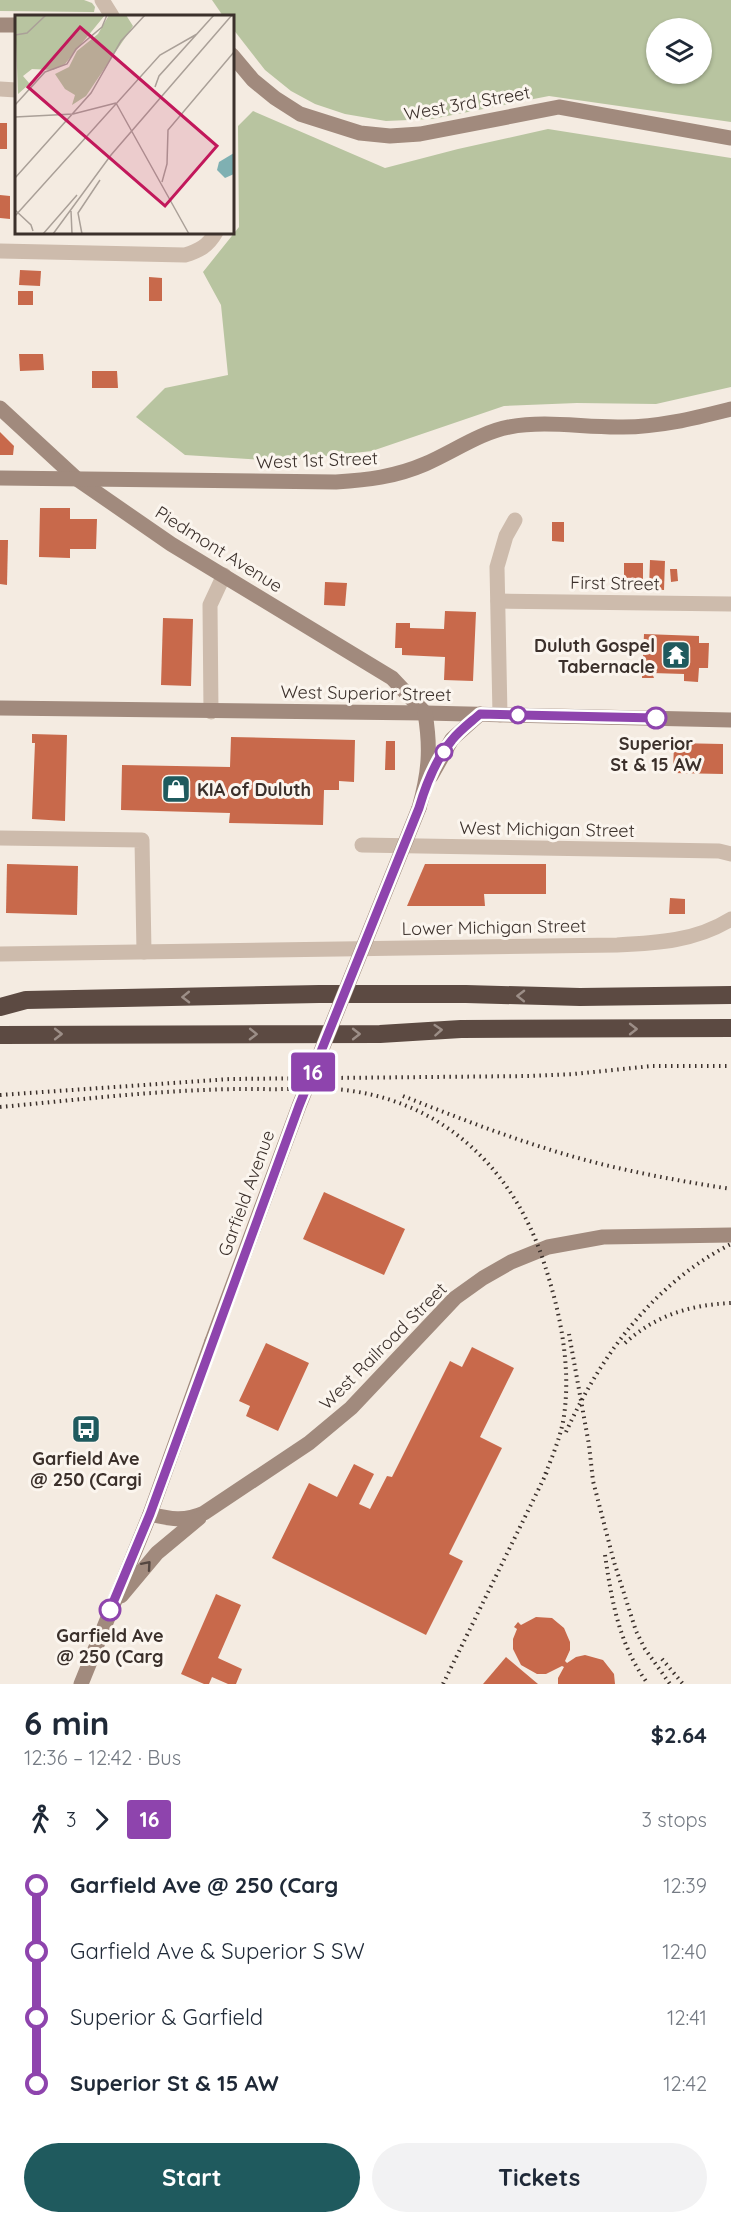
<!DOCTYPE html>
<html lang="en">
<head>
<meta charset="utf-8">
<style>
  :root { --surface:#fff; --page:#f2f2f3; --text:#1f2937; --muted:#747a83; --accent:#1f5a5e }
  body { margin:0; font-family:Quicksand,sans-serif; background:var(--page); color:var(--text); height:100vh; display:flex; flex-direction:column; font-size:22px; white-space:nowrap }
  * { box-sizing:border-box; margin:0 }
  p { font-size:20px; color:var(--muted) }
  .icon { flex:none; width:33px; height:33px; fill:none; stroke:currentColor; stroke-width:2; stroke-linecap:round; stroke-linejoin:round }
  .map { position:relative; height:1684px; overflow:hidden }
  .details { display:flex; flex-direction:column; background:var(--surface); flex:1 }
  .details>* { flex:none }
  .badge { padding:0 12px; border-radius:4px; font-size:21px; line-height:39px }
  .controls { position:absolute; left:646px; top:18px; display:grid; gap:12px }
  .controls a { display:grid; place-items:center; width:66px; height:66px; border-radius:50%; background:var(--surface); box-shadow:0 2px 4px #0004; font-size:30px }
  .map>.badge { position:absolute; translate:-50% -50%; box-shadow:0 0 0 3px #fff }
  .legs { display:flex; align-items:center; gap:9px; height:66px; padding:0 24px; font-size:20px }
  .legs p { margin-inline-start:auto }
  .overview { display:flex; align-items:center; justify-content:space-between; height:102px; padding:0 24px }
  h1 { font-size:33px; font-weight:700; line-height:45px }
  .button { display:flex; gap:12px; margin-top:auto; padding:12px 24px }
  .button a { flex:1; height:69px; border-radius:36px; background:var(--accent); color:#fff; font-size:24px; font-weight:700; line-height:69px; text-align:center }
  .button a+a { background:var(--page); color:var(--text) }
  ul { padding:0 24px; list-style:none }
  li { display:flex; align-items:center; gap:21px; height:66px; font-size:22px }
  li i { display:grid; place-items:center; width:9px; height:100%; margin:0 8px; background:currentColor }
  li i::after { content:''; width:15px; height:15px; margin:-8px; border:4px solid; border-radius:50%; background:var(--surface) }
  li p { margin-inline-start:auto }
  li:first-child i { background:linear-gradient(#0000 50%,currentColor 0) }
  li:last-child i { background:linear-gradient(currentColor 50%,#0000 0) }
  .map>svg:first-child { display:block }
  .green { fill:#b8c4a0; fill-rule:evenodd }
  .building { fill:#c8694b }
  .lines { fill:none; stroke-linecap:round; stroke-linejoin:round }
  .street { stroke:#cdbbac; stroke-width:15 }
  .secondary { stroke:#a18a7d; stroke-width:15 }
  .highway { stroke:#5c4a42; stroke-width:18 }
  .rail { stroke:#3b302b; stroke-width:4; stroke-dasharray:1.5 4.5; stroke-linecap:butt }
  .secondary-bridge { stroke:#a18a7d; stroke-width:15 }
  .oneway { stroke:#9c8e87 }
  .oneway2 { stroke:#544640 }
  .line-1-casing { stroke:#fff; stroke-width:14 }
  .line-1 { stroke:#8e44ad; stroke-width:9 }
  .stop-1-dot { fill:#fff; stroke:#8e44ad; stroke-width:3 }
  .labels { text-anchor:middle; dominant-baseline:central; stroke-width:6; stroke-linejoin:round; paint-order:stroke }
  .street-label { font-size:18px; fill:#3b302b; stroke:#fbf5ee }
  .poi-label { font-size:18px; font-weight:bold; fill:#3b302b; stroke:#fbf5ee; text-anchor:end }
  .stop-label { font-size:18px; font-weight:bold; fill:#3b302b; stroke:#fbf5ee }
  .inset-road { fill:none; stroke:#aaa098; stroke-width:1.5 }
  .view { fill:#c2185b; fill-opacity:0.15; stroke:#c2185b; stroke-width:3 }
  .inset-edge { fill:none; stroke:#3b302b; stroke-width:3 }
</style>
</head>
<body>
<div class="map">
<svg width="731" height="1684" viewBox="0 0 731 1684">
  <rect width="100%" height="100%" fill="#f4ebe1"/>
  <g class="green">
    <polygon points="0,0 84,0 92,3 95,7 94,12 0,11"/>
    <path d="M212,0h519v122l-182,-26 -117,23 -46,2 -41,-7 -30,-10 -24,-13 -26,-21 -32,-41 -1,-13h-9zM702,28v46h-45v-46z"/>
    <polygon points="253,111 385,168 458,149 548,129 731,158 731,387 656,404 577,403 504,406 372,451 282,461 185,455 136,417 165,388 228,375 221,305 203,272 239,227 238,126"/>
  </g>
  <g class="building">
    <rect x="0" y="123" width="7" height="26"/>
    <polygon points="0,195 10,196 10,219 0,218"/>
    <polygon points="20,270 41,271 40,286 19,285"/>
    <polygon points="149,277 162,278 162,301 149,301"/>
    <rect x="18" y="291" width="15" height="14"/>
    <polygon points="19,354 43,354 44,370 20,371"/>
    <polygon points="92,371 117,371 118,388 92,388"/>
    <polygon points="0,432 14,446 13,455 0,455"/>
    <polygon points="40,508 70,508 70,519 97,519 96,549 70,549 70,558 39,557"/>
    <polygon points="552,522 564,522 564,542 552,541"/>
    <polygon points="0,540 8,540 7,585 0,584"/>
    <polygon points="650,560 665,561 664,590 649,589"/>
    <rect x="624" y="563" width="19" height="23"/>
    <polygon points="670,569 677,569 678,581 671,582"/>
    <polygon points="325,582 347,583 345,606 324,605"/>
    <polygon points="445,611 476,612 473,681 444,680 445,657 402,655 402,648 395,648 396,623 410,623 410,628 444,629"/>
    <polygon points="163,618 193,619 191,686 161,685"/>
    <polygon points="644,634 699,636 699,643 709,643 708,668 699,668 698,682 684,681 684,674 652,673 654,678 642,678"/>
    <polygon points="32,734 67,735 65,821 32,819 35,743 32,743"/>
    <polygon points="231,737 355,740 354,782 339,781 339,790 324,790 323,825 229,823 230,813 121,810 122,765 230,767"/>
    <polygon points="386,741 395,741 395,770 385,770"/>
    <polygon points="674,743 723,744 723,774 673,773"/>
    <polygon points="7,864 78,866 77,915 6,913"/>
    <polygon points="425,864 546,864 546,894 484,894 485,906 407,906"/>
    <polygon points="670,898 685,899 685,914 669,914"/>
    <polygon points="324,1192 405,1229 384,1275 303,1239"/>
    <polygon points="266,1343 309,1363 278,1431 246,1416 250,1406 239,1401"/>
    <polygon points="472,1347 514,1368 480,1437 502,1448 449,1554 463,1561 426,1635 272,1558 309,1483 337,1497 354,1464 374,1474 359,1504 370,1509 387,1476 392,1477 450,1361 462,1367"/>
    <polygon points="216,1594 241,1605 218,1658 242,1669 236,1684 228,1684 212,1677 209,1684 204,1684 181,1674"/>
    <polygon points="536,1617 552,1618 564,1628 570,1642 570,1650 565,1661 567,1663 576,1657 585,1655 603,1660 614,1674 615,1684 558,1684 558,1678 564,1667 562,1666 546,1674 537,1674 521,1665 513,1649 513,1639 517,1629 514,1627 518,1622 521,1625"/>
    <polygon points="506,1657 538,1684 483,1684"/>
  </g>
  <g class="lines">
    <g class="street">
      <polyline points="102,0 112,16"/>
      <polyline points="0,89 16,90"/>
      <path d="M0,251l185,4c14,-4 23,-9 31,-23"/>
      <polyline points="498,601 731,604"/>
      <polyline points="211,712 210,605 224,575"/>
      <polyline points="500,715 497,567 506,536 515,520"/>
      <polyline points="0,838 142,840 144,952"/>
      <polyline points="362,845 719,851 731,854"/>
      <path d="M0,954l617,-9c40,-2 79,-4 114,-26"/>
    </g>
    <g class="secondary">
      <polyline points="0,25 16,25"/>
      <polyline points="232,55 253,80 275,98 300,114 360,133 390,136 420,134 559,107 731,138"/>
      <polyline points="0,408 77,479 171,544 392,678 425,713"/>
      <path d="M0,478l336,4c31,-2 59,-5 89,-18 26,-11 56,-32 84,-37 38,-7 76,1 114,0 37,0 72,-9 108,-18"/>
      <polyline points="0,708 425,713 731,720"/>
      <polyline points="431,776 452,739 480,714"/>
      <path d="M419,808c10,-35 12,-59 6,-95"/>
      <path d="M150,1514c20,5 34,8 54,-1l105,-70 42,-35 104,-110 28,-20 28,-16 37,-15 55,-10 128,-2"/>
      <polyline points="121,1596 157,1553 199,1518"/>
      <polyline points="81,1684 150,1514 212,1341"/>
    </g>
    <g class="highway">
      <polyline points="0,1007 26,1000 319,994 466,994 580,997 731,995"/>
      <polyline points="0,1035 380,1034 461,1029 731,1028"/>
    </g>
    <g class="rail">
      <polyline points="0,1095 230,1079 530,1076 574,1074 652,1066 731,1066"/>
      <path d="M403,1096c63,25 127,50 194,67 44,11 89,19 134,26"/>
      <path d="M0,1107c87,-8 174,-19 262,-18 30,1 60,-3 90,2 97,14 165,84 193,175 16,49 27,105 18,156 -4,19 -12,38 -19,55"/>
      <polyline points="569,1334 589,1445 593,1481 614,1562 636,1631 645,1649 670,1684"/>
      <path d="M625,1343c31,-28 65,-38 106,-40"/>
      <path d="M566,1432c35,-77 88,-149 165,-188"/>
      <path d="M605,1555c7,47 14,90 43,129"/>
      <polyline points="662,1659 683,1684"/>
      <polyline points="443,1684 548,1470"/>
    </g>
    <polyline class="secondary-bridge" points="212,1341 299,1106 419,808"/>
  </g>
  <defs><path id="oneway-chevron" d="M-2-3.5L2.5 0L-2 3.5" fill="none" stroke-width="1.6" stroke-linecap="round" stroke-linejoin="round" transform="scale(1.5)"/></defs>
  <g class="oneway">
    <use href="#oneway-chevron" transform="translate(521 996) rotate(-179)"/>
    <use href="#oneway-chevron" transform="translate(186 997) rotate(179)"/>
    <use href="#oneway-chevron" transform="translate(633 1029)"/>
    <use href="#oneway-chevron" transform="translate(438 1030) rotate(-4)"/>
    <use href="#oneway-chevron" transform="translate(58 1034)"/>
    <use href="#oneway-chevron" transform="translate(253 1034) rotate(1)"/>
    <use href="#oneway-chevron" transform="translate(356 1034)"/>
  </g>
  <use class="oneway2" href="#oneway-chevron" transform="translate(147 1565) rotate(-49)"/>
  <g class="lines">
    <g class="line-1-casing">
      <path id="line-1" d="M110,1610l40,-96 149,-408 120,-298c7,-24 17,-49 33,-68 8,-10 19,-18 28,-26l176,4"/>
    </g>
    <use href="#line-1" class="line-1"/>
  </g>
  <defs>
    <g id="temple-square" transform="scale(1.5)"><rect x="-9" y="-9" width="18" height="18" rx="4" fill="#1f5a5e" stroke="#fbf5ee"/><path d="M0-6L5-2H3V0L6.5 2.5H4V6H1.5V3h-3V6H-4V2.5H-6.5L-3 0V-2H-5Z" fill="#fff"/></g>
    <g id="shop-square" transform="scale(1.5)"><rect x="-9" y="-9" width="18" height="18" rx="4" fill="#1f5a5e" stroke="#fbf5ee"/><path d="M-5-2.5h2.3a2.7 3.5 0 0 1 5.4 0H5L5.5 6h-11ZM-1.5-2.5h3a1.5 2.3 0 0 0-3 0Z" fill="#fff"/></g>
    <g id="bus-square" transform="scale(1.5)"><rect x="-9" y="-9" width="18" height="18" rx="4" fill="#1f5a5e" stroke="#fbf5ee"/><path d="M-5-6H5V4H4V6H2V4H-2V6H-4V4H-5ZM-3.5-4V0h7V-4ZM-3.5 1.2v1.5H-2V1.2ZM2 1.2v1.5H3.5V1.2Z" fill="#fff"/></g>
  </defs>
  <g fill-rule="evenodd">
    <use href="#temple-square" x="676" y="655"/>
    <use href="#shop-square" x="176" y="789"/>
    <use href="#bus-square" x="86" y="1429"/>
  </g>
  <g class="stop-1-dot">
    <circle cx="518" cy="715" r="8"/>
    <circle cx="656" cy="718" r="10"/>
    <circle cx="444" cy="752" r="8"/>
    <circle cx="110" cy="1610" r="10"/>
  </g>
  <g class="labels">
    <g class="street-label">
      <text transform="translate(467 103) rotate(-10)">West 3rd Street</text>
      <text transform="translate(317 460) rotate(-2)">West 1st Street</text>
      <text transform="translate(219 549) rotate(32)">Piedmont Avenue</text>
      <text transform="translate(615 583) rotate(1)">First Street</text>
      <text transform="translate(366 693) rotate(1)">West Superior Street</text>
      <text transform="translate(547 829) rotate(1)">West Michigan Street</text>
      <text transform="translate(494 927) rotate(-1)">Lower Michigan Street</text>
      <text transform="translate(246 1193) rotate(-70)">Garfield Avenue</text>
      <text transform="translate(383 1346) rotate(-45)">West Railroad Street</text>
    </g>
    <g class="poi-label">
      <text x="655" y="645">Duluth Gospel<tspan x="655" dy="21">Tabernacle</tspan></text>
      <text x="197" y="789" text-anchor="start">KIA of Duluth</text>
      <text x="86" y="1458" text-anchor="middle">Garfield Ave<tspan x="86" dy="21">@ 250 (Cargi</tspan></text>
    </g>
    <g class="stop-label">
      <text x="656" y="743">Superior<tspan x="656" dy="21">St &amp; 15 AW</tspan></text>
      <text x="110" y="1635">Garfield Ave<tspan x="110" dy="21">@ 250 (Carg</tspan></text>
    </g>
  </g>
  <g transform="translate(15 15)">
    <rect width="219" height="219" fill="#f4ebe1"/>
    <path d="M0,0h90l-40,49 -12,6 -21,-1 -9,7 6,7 6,-4 -17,15zM94,0h17l7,11 -47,70 -14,9 3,-10 -10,-6 -10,-15 14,-7 8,-16 21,-17z" fill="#b8c4a0"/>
    <path d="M219,138v21l-9,4 -8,-8 2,-8z" fill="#7fb0b2"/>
    <path class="inset-road" d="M0,20l12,-2 19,-18M140,72l4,-11 55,-61M101,88l73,131M0,90l30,-33 22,-8 9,-15 26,-22 5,-12M0,102l58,-3 43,-11M0,163l76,-85 30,-52 24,-26M147,167l5,-18 1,-34 66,-78M0,195l16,15 2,6M56,196l1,23M0,201l145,-161 37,-21M28,219l34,-39M38,219l58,-79 121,-140M67,219l-4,-21 22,-33"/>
    <path class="view" d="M65,12l137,119 -52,60 -137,-119z"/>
    <rect width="219" height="219" class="inset-edge"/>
  </g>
</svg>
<div class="controls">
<a><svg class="icon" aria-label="layers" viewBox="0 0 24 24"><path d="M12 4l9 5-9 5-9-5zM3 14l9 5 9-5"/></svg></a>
</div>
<b class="badge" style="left:313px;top:1072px;background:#8e44ad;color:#fff">16</b>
</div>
<section class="details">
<div class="overview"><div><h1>6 min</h1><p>12:36 – 12:42 · Bus</p></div><b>$2.64</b></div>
<div class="legs"><svg class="icon" aria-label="walk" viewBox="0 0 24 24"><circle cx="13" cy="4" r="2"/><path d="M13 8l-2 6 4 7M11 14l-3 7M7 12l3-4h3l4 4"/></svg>3<svg class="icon" aria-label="forward" viewBox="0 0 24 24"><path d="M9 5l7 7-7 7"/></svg><b class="badge" style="background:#8e44ad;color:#fff">16</b><p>3 stops</p></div>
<ul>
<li><i style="color:#8e44ad"></i><b>Garfield Ave @ 250 (Carg</b><p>12:39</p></li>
<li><i style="color:#8e44ad"></i><span>Garfield Ave &amp; Superior S SW</span><p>12:40</p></li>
<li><i style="color:#8e44ad"></i><span>Superior &amp; Garfield</span><p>12:41</p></li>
<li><i style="color:#8e44ad"></i><b>Superior St &amp; 15 AW</b><p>12:42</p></li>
</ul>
<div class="button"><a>Start</a><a>Tickets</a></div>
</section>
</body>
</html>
